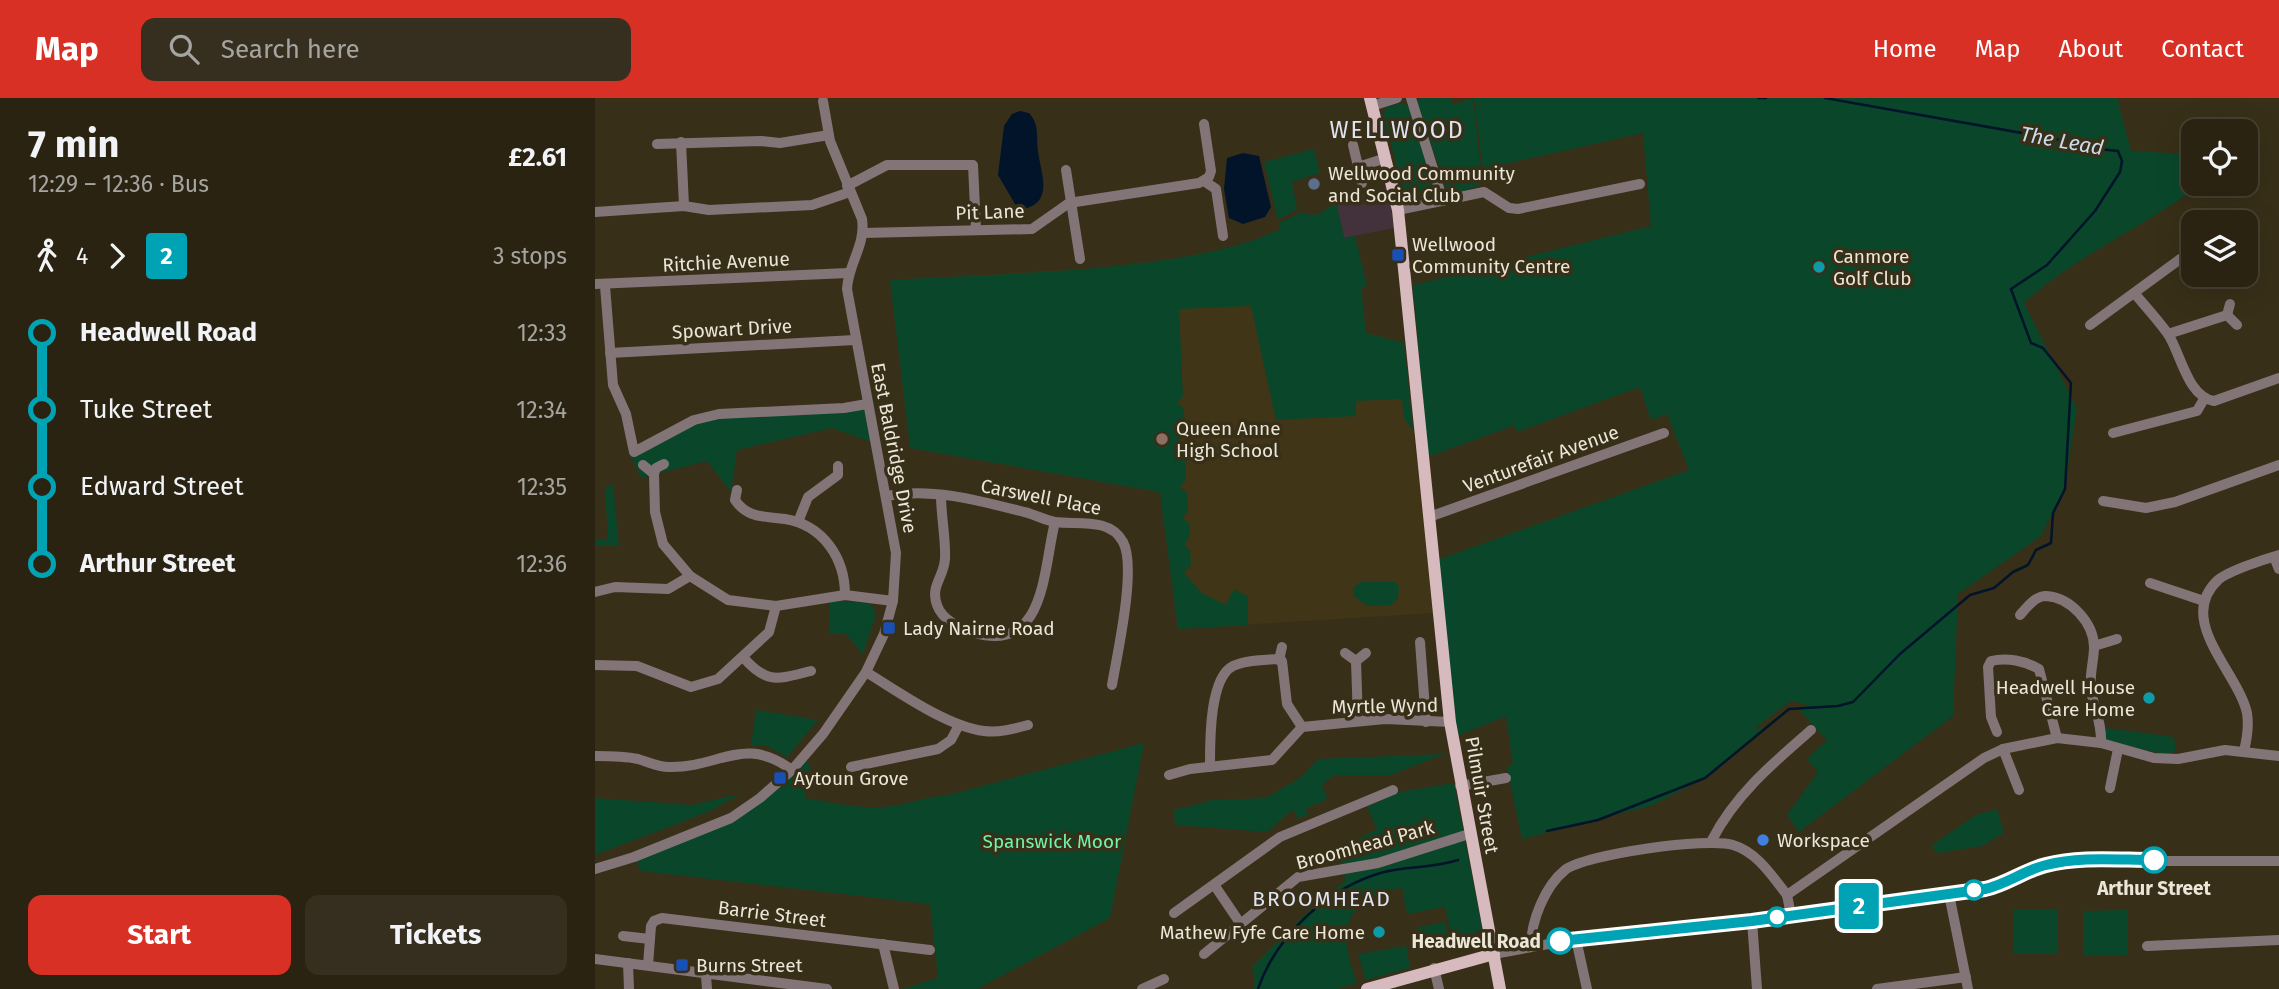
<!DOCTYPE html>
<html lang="en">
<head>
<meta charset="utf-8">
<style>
  :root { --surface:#2a2312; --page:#362f20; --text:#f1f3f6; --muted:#a5a49f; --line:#464032; --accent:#d93025 }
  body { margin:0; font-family:"Fira Sans",sans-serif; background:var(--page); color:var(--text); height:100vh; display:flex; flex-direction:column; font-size:26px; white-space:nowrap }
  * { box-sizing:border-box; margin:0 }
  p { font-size:23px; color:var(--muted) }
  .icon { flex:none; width:38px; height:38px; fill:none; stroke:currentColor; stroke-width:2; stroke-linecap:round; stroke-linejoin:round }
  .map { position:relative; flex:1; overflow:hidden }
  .panel { display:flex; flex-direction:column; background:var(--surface); width:595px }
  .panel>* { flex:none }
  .badge { padding:0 14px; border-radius:5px; font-size:24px; line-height:46px }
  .fabs { position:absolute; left:1586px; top:21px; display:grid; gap:14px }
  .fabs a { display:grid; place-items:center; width:77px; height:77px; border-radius:14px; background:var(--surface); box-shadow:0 7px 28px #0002,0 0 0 2px var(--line); font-size:35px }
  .map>.badge { position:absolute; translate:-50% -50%; box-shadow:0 0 0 4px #fff }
  .legs { display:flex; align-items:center; gap:10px; height:77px; padding:0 28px; font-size:23px }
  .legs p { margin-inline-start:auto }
  .headline { display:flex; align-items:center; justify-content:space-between; height:119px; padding:0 28px }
  h1 { font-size:38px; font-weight:700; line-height:52px }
  .primary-button { display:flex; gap:14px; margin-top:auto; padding:14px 28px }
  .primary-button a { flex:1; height:80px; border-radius:14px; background:var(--accent); color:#fff; font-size:28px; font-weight:700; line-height:80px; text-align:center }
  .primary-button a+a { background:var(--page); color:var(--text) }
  ul { padding:0 28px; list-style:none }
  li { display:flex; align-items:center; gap:24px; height:77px; font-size:26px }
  li i { display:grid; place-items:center; width:10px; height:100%; margin:0 9px; background:currentColor }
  li i::after { content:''; width:18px; height:18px; margin:-9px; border:5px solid; border-radius:50%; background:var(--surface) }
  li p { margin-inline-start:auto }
  li:first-child i { background:linear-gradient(#0000 50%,currentColor 0) }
  li:last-child i { background:linear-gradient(currentColor 50%,#0000 0) }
  header { display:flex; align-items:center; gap:42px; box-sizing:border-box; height:98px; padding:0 35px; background:var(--accent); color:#fff }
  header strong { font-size:33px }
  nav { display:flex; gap:38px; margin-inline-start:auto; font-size:24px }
  .search { width:490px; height:63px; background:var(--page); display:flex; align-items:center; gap:18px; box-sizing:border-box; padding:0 24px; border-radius:14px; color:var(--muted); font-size:26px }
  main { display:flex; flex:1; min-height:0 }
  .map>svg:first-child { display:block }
  .commercial { fill:#43313b }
  .built { fill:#413517 }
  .green { fill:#0a472a }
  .water { fill:#02142a }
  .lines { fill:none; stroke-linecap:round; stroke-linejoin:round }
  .stream { stroke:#02142a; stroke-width:2.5 }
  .minor { stroke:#837577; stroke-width:10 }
  .major { stroke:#d7babd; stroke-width:12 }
  .line-1-casing { stroke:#fff; stroke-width:16 }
  .line-1 { stroke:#00a3b4; stroke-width:10 }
  .service-dot { fill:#5c6f8a; stroke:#382f18; stroke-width:2.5 }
  .transit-dot { fill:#1a4fb4; stroke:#382f18; stroke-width:2.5 }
  .culture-dot { fill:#0f9aa8; stroke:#382f18; stroke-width:2.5 }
  .education-dot { fill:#8d6e63; stroke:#382f18; stroke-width:2.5 }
  .shop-dot { fill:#3f7fe0; stroke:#382f18; stroke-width:2.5 }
  .stop-1-dot { fill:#fff; stroke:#00a3b4; stroke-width:3.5 }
  .labels { text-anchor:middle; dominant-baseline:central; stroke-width:7; stroke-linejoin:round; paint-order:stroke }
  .poi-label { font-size:19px; fill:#ebe6d8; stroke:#382f18; text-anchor:start }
  .street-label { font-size:19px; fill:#ebe6d8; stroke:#382f18 }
  .park-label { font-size:19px; fill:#6ff4aa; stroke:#382f18 }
  .stop-label { font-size:19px; font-weight:bold; fill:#ebe6d8; stroke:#382f18 }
  .water-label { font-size:21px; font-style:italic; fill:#cbdbee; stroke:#382f18 }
  .neighbourhood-label { font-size:21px; letter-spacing:2px; fill:#dfe4f2; stroke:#382f18 }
  .quarter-label { font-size:23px; letter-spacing:2px; fill:#dfe4f2; stroke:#382f18 }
</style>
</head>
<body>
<header>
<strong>Map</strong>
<div class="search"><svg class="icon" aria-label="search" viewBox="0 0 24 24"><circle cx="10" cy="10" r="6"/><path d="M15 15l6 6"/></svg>Search here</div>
<nav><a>Home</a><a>Map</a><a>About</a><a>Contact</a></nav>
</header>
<main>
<section class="panel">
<div class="headline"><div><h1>7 min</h1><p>12:29 – 12:36 · Bus</p></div><b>£2.61</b></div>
<div class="legs"><svg class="icon" aria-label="walk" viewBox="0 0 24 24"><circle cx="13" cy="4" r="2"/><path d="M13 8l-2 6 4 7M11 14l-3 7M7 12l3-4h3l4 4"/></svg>4<svg class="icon" aria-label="forward" viewBox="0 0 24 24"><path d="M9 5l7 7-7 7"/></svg><b class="badge" style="background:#00a3b4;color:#fff">2</b><p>3 stops</p></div>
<ul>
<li><i style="color:#00a3b4"></i><b>Headwell Road</b><p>12:33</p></li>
<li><i style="color:#00a3b4"></i><span>Tuke Street</span><p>12:34</p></li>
<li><i style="color:#00a3b4"></i><span>Edward Street</span><p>12:35</p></li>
<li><i style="color:#00a3b4"></i><b>Arthur Street</b><p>12:36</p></li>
</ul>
<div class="primary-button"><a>Start</a><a>Tickets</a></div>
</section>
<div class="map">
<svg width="1684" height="891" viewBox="0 0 1684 891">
  <rect width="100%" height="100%" fill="#382f18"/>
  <polygon class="commercial" points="793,89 799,130 749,140 741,103"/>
  <polygon class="built" points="657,145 771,235 809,245 838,515 583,531 565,394 315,350 295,182 506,170 589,159"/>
  <g class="green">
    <polygon points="824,0 856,0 858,7 878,0 886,72 880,74 884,88 861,95 851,90 823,6"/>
    <path d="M879,0h643l14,53 58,3 4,8v22h8c-56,43 -125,71 -177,119l53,106 -13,80 -23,47 -83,58 -5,122 -154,116 -12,-17 31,-43 -11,-13 20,-19 -30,-32 12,-3 -18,-4 -38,28 12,-2 -60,51 -52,27 -131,34 -15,-72 6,-3 -7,-48 -49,20 -20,-176 252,-90 -22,-56 -16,6 -11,-33 -123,45 -2,-7 -87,32 -15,-172 238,-59 -8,-93 -160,36 -8,-63 9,-3 -9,2z"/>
    <polygon points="808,5 814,9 841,90 839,98 820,103 810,98 788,17 791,9"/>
    <polygon points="719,51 725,75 697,84 702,111 683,122 669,64"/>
    <path d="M741,103l8,37 11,-2 12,50 -6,2 5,45 38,10 9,87 -9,-11 -2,-20 -46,2v15l-80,4 -25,-114 -72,3 4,87 -6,7 7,6 1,24 -6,7 6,5 1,35 -6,7 7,6 1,18 -6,7 7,5 1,13 -6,8 6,6 1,15 -7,8 18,20 24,12 8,-16 14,8v28l-70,4 -18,-137 -250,-44 -20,-168c87,-5 175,-7 261,-18 44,-7 89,-13 129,-33l-1,-6 23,-11c14,8 23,-2 34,-11z"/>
    <polygon points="272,306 277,344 237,330 142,352 136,394 112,363 46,380 34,354 102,321"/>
    <polygon points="18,387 24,448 0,448 0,441 13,441 10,389"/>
    <polygon points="766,484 800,484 804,489 803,501 796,507 772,508 758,497 758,490"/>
    <polygon points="235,503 275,505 281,516 268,556 250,535 235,536"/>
    <polygon points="161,612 223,622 192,659 170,647 156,648"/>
    <polygon points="1511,630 1579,639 1581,652 1573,657 1514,644 1509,641"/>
    <path d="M549,645l-34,175 -133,71h-75l36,-11 -8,-74 -289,-33 -7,-14 97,-39 70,-60 9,6 -5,34c28,5 58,12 87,8 18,-2 34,-10 53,-10z"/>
    <polygon points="850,656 795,677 739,677 727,687 732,699 729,703 710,711 713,716 703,721 698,711 672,734 580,727 579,712 618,702 671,700 706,679 723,661"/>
    <path d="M859,685l28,145 -28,20 -9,-41 -38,7 -5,-26 -23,3v4c-44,18 -35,51 -22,88l-19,6h-85l2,-7 -3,-15 51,-51 43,-36 -10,-30 41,-21 -10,-22 32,-15z"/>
    <polygon points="145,696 113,714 0,757 0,700 96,707"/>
    <polygon points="1402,711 1409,735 1387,748 1341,755 1337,747 1381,717"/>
    <rect x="1418" y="812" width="45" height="44"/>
    <polygon points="1533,812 1533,857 1488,858 1488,813"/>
    <polygon points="850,824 854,847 827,852 827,836 824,836 823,829"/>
    <polygon points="811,848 815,870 771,882 763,856"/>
  </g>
  <g class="water">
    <path d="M425,13l9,2c11,12 7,24 9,38 2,20 17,51 -14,58l-9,-5 -17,-29 6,-49 8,-12z"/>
    <polygon points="648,55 664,58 676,109 670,119 648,126 634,120 629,91 632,60"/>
  </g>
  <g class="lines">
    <g class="stream">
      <polyline points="1163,0 1171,0"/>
      <polyline points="952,733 1003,722 1110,680 1194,611 1243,608 1258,604 1305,556 1375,497 1399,490 1418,474 1433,467 1441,452 1456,445 1458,415 1470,391 1476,285 1448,250 1436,245 1416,191 1452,167 1500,113 1525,74 1527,63 1523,53 1484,49 1472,43 1230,0"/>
      <path d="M663,891c19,-55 71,-102 126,-117 24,-6 50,-4 74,-12"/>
    </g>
    <g class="minor">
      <polyline points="816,0 848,103"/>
      <polyline points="777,8 802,0"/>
      <polyline points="86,44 89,108"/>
      <polyline points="62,46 166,43 185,45 234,37"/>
      <polyline points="758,47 767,85"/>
      <polyline points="763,69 791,60"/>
      <polyline points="471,72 485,161"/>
      <polyline points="609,83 621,91 628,138"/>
      <polyline points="252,88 292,67 378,67 381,132"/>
      <polyline points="803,112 889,94 914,110 923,111 1045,86"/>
      <polyline points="0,114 89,108 114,112 217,107 255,94"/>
      <polyline points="269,135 437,131 474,105 604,85 614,79 616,73 609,26"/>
      <polyline points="0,186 253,175"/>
      <polyline points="10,188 18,287 31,316 39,354 99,322 124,316 249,310 272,306"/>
      <path d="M1540,196c11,13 23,26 33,40 13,20 19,62 46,67l65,-23"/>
      <polyline points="1632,217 1642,227"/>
      <polyline points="1495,227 1588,159"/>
      <polyline points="1573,236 1632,217 1635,206"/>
      <polyline points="15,255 260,242"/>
      <polyline points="1518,335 1602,313 1609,301"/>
      <polyline points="48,367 59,376 60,414 68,446 95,478 133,502 181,508 250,497 298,503"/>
      <polyline points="59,376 61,370 69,366"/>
      <path d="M142,392l-2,10c13,19 30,16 50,19 38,6 60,39 60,76"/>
      <path d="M346,397c0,22 5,44 4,64 -1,18 -15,27 -8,46 5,15 24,24 38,28 71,20 68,-64 80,-111"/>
      <path d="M292,398c45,-9 94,5 137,16 10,2 20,8 31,10 22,3 55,-5 68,20 14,25 -6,113 -11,143"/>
      <polyline points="1508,403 1551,410 1580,404 1684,367"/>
      <polyline points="834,419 1069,335"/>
      <polyline points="203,424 213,399 243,377 243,368"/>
      <polyline points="1679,459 1684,471"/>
      <polyline points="1555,485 1609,503"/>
      <polyline points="0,494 20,489 73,491 95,478"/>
      <path d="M1425,517c7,-8 15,-19 26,-19 24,1 48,27 48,51 0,14 -5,28 -3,43 3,19 11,33 10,53"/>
      <polyline points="825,544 831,624"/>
      <polyline points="1499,548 1522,541"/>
      <polyline points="750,555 761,563 771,555"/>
      <path d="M148,559c24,28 35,22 68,14"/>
      <polyline points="684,562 687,549"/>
      <polyline points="761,563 763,623"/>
      <polyline points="0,567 42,568 96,589 123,581 174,534 181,508"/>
      <path d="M271,574c33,20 80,54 118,59 15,2 29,-2 44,-6"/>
      <path d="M1402,634l-6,-15 -3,-50 3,-6c16,-4 34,0 48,8l18,69"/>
      <polyline points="1408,651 1424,692"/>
      <path d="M1649,653c3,-12 5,-25 3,-38 -9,-41 -72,-93 -29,-133 10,-9 47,-21 61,-25"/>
      <path d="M0,658c14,0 29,0 43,3 10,3 20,8 31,8 51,1 75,-33 123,3"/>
      <polyline points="256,669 343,651 356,642 364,627"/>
      <path d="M615,669c0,-24 -1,-89 23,-101 12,-6 30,-6 44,-7l5,2 5,43 15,23"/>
      <polyline points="574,677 595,671 677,662 707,629 790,621 855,624"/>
      <polyline points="865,688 911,680"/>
      <polyline points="1515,690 1523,651"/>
      <path d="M1117,742c23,-45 61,-77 99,-110"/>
      <path d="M0,771l39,-12 97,-39 29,-20 32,-28 31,-36 43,-62 18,-38 9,-33 3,-48 -49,-264c1,-25 19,-44 15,-70l-32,-78 -7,-40"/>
      <polyline points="620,788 645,825"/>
      <polyline points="1354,796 1373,891"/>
      <polyline points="579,815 685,739 798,692"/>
      <polyline points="1196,817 1192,797 1389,660 1408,651 1462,640 1506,645 1559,660 1583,661 1630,652 1684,658"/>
      <polyline points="1157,823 1162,891"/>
      <polyline points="28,838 55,841"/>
      <polyline points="981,841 992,891"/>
      <polyline points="288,846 299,891"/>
      <path d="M936,848c0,-25 14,-60 34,-76 21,-16 143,-33 168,-25 24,7 39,31 54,50"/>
      <polyline points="1552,848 1684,842"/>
      <polyline points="609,856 703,779 783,765 874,736"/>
      <path d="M899,856l82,-15 176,-18 233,-32c28,-7 52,-22 80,-28h214"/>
      <polyline points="0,861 232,891"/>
      <polyline points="33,865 34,891"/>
      <polyline points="53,867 56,828 59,823 67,820 335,852"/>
      <polyline points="839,870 844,891"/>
      <polyline points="111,878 112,891"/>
      <polyline points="547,891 569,881"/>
      <polyline points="1282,891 1371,879"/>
    </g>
    <g class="major">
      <polyline points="775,0 803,112 855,624 905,891"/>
      <polyline points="772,891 899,856"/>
    </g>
  </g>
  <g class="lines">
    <g class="line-1-casing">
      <path id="line-1" d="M965,843l192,-20 233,-32c22,-5 40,-19 61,-24 34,-9 72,-5 108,-5"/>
    </g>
    <use href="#line-1" class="line-1"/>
  </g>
  <circle class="service-dot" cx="719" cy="86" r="7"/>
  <g class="transit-dot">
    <rect x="796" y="150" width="14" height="14" rx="3.5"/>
    <rect x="287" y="523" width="14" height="14" rx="3.5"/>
    <rect x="178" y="673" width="14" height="14" rx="3.5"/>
    <rect x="80" y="860" width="14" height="14" rx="3.5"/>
  </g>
  <g class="culture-dot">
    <circle cx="1224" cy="169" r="7"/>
    <circle cx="1554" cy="600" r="7"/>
    <circle cx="784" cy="834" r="7"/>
  </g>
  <circle class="education-dot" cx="567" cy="341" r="7"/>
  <circle class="shop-dot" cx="1168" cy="742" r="7"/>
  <g class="stop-1-dot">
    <circle cx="1559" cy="762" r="12"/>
    <circle cx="1379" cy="792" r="9"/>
    <circle cx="1182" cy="819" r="9"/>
    <circle cx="965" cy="843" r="12"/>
  </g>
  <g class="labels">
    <g class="poi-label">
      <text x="733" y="75">Wellwood Community<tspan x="733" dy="22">and Social Club</tspan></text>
      <text x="817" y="146">Wellwood<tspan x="817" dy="22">Community Centre</tspan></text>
      <text x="1238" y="158">Canmore<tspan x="1238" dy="22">Golf Club</tspan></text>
      <text x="581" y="330">Queen Anne<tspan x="581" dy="22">High School</tspan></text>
      <text x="308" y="530">Lady Nairne Road</text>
      <text x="1540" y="589" text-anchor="end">Headwell House<tspan x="1540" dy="22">Care Home</tspan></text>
      <text x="199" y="680">Aytoun Grove</text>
      <text x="1182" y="742">Workspace</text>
      <text x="770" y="834" text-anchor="end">Mathew Fyfe Care Home</text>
      <text x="101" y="867">Burns Street</text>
    </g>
    <g class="street-label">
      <text transform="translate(395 114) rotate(-2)">Pit Lane</text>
      <text transform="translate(131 164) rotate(-3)">Ritchie Avenue</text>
      <text transform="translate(137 231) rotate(-3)">Spowart Drive</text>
      <text transform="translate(299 350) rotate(79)">East Baldridge Drive</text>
      <text transform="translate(946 361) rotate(-20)">Venturefair Avenue</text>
      <text transform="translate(446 399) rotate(11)">Carswell Place</text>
      <text transform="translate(790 608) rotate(-1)">Myrtle Wynd</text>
      <text transform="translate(887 697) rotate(80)">Pilmuir Street</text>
      <text transform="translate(770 747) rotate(-15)">Broomhead Park</text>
      <text transform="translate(177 816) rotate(7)">Barrie Street</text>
    </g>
    <g class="park-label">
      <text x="457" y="743">Spanswick Moor</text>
    </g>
    <g class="stop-label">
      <text x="1559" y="790">Arthur Street</text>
      <text x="946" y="843" text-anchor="end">Headwell Road</text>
    </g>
    <g class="water-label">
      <text transform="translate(1467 43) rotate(10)">The Lead</text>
    </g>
    <g class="neighbourhood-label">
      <text x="727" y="801">BROOMHEAD</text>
    </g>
    <g class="quarter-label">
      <text x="802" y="32">WELLWOOD</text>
    </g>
  </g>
</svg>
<div class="fabs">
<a><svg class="icon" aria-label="locate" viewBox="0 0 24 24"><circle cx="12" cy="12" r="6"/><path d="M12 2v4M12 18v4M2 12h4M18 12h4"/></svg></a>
<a><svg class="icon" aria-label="layers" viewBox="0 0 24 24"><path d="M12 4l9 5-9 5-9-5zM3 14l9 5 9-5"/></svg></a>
</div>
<b class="badge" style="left:1264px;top:808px;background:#00a3b4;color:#fff">2</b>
</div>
</main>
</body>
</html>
